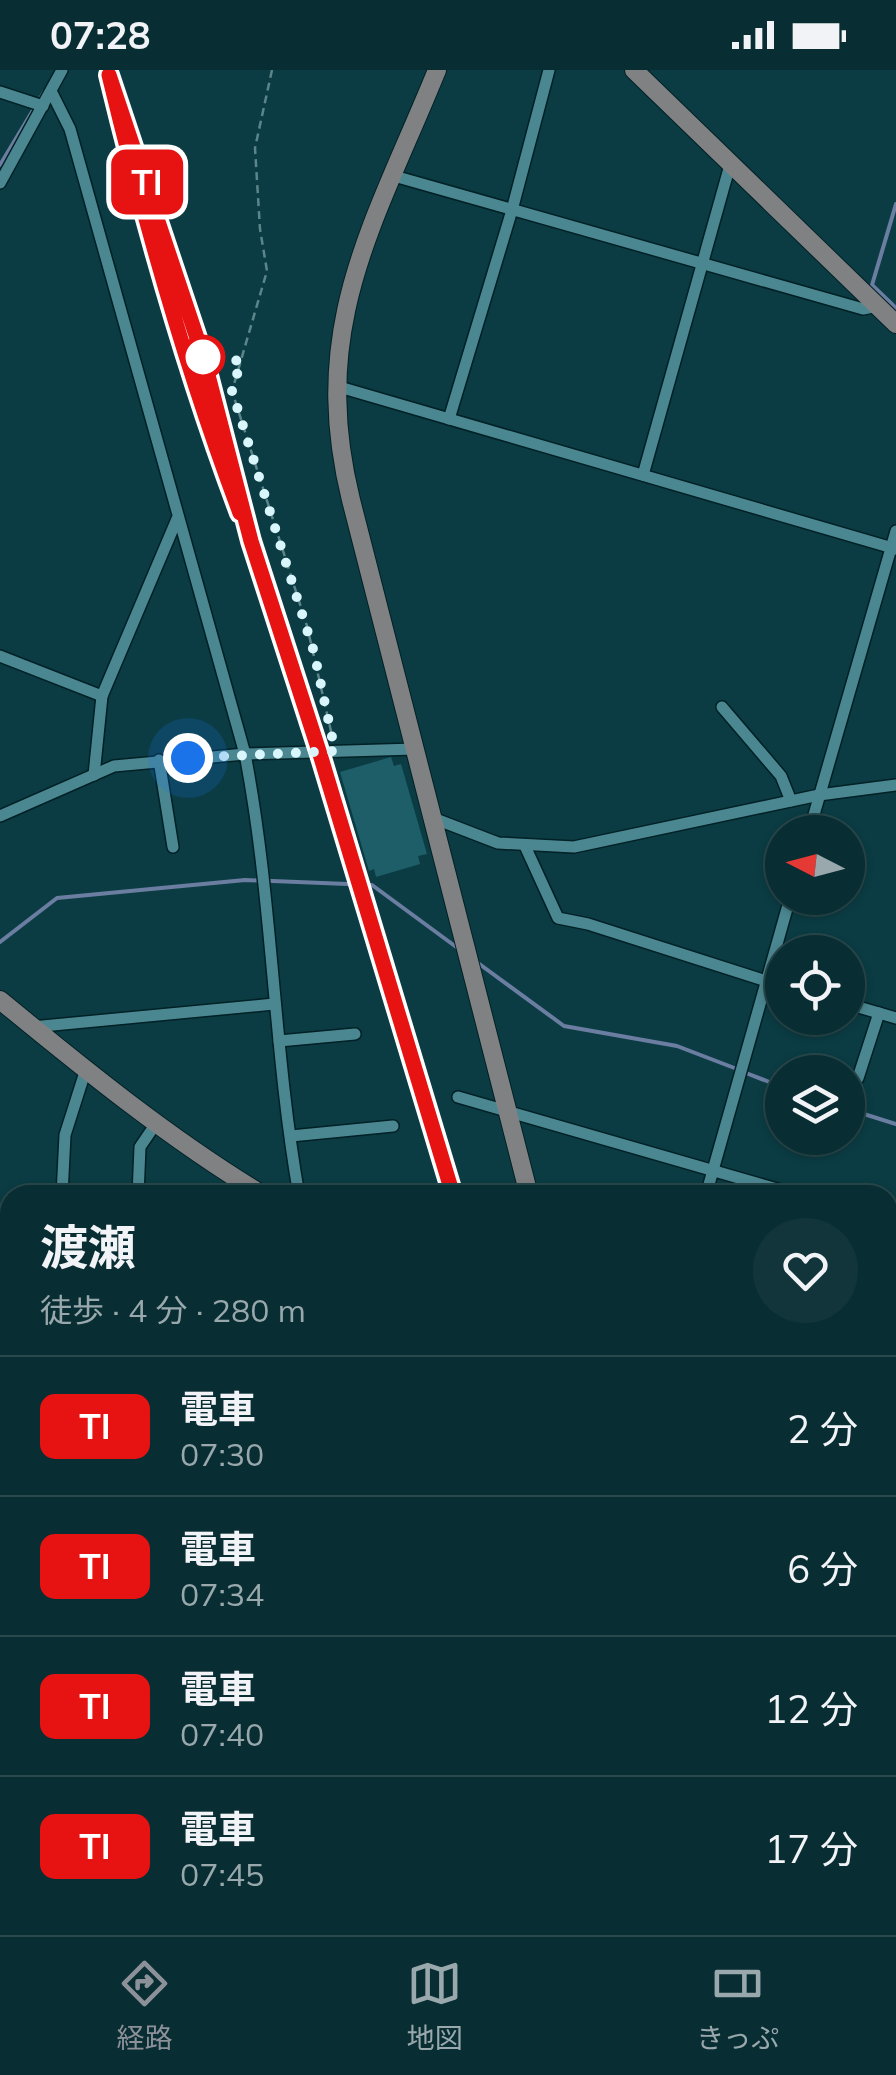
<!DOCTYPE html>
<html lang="ja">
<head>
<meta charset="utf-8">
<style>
  :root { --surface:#082d32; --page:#11353a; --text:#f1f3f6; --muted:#98a8ac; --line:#29494d; --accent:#8c9099 }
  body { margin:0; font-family:Mulish,"Noto Sans JP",sans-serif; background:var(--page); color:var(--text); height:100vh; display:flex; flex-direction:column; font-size:38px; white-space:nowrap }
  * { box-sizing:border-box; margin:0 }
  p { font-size:32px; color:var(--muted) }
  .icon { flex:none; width:55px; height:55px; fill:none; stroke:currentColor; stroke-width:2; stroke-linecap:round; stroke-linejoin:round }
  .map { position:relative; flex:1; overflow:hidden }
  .sheet { position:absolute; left:0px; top:1115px; width:898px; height:750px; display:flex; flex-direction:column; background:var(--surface); border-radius:30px 30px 0 0; box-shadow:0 2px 8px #0004,0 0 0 2px var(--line) }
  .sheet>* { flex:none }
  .badge { padding:0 20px; border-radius:15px; font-size:35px; line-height:65px }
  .needle { width:65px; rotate:276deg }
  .controls { position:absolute; left:765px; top:745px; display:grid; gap:20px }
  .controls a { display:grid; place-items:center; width:100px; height:100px; border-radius:50%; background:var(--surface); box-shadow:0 2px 8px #0004,0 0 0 2px var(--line); font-size:50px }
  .you { position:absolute; width:50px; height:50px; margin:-25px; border:8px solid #fff; border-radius:50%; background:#1a73e8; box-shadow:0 0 0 15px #1a73e833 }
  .map>.badge { position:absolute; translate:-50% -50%; box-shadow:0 0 0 5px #fff }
  .round { display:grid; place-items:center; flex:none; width:105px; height:105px; border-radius:52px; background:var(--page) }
  .headline { display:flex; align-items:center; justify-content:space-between; height:170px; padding:0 40px }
  h1 { font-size:48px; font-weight:700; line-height:75px }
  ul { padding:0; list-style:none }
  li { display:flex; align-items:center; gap:30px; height:140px; padding:0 40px; border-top:2px solid var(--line) }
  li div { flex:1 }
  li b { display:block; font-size:38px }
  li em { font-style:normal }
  li .badge { min-width:110px; font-weight:700; text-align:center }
  .status { display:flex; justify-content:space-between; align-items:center; height:70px; padding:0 50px; background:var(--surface); direction:ltr }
  .status svg { height:28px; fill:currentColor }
  .menu { display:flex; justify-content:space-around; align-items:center; height:140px; border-top:2px solid var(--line); background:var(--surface); font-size:28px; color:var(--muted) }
  .menu a { display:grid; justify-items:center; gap:5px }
  .menu .active { color:var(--accent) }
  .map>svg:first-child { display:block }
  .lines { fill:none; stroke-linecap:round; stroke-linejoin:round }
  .stream { stroke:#6b7ea1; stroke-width:4 }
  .building { fill:#1e5e68 }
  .street-casing { stroke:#012126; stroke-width:14 }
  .secondary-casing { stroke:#012126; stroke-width:20 }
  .path { stroke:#5b858b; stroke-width:2.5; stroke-dasharray:8 5; stroke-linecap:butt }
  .street { stroke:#4b8791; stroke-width:11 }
  .secondary { stroke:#808183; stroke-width:18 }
  .rail-casing { stroke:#84aab0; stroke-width:8 }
  .rail { stroke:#0b3c43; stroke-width:4; stroke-dasharray:11; stroke-linecap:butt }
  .line-casing { stroke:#fff; stroke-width:22 }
  .line { stroke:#e71212; stroke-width:15 }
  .walk { stroke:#d8f6fb; stroke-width:10; stroke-dasharray:0 18 }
  .stop-dot { fill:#fff; stroke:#e71212; stroke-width:5 }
</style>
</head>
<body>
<div class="status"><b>07:28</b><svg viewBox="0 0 49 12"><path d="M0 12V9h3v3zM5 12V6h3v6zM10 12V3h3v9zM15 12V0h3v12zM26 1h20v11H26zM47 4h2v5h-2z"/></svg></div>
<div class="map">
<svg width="896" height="1865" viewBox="0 0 896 1865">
  <rect width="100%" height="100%" fill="#0b3c43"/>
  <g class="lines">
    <g class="stream">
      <polyline points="0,95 44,22"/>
      <polyline points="896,134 872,215 896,238"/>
      <polyline points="0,872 57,828 245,810 372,815 459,879"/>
      <polyline points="478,893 564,956 677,976 737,999"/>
      <polyline points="746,1003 782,1017"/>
      <polyline points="848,1039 896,1054"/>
    </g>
  </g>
  <polygon class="building" points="391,687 394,696 401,694 427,784 418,786 420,794 376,807 374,799 369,801 340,702"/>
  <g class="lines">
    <g class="street-casing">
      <g id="street">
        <polyline points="0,22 43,36"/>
        <path d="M52,23l18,36 175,625c28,145 28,295 54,441"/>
        <polyline points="394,106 863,239 878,236"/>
        <polyline points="0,113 62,0"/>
        <polyline points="336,316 896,479"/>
        <polyline points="449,349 512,140 549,0"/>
        <polyline points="643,405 730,95"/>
        <polyline points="0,586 102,626"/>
        <polyline points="722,637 781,706 791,731"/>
        <polyline points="159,690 173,777"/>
        <polyline points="94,705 102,626 177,449"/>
        <polyline points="0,746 114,696 245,684 415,679"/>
        <polyline points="433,748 498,773 574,777 819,725 896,715"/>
        <polyline points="809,762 896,461"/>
        <polyline points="525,776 558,848 588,854 782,916"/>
        <polyline points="848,934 896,948"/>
        <polyline points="32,957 274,934"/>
        <polyline points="279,971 355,964"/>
        <polyline points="858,1008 879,943"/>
        <polyline points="458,1027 798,1125"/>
        <polyline points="291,1066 393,1056"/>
        <polyline points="62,1125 65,1065 86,999"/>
        <polyline points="138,1125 140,1077 157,1052"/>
        <polyline points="706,1125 790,828"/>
        <polyline points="888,1162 891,1151"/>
        <polyline points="0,1283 10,1283"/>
        <polyline points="888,1466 896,1467"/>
        <polyline points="0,1777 10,1777"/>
        <polyline points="888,1847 896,1848"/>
        <polyline points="292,1865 293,1855"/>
        <polyline points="496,1865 500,1855"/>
        <polyline points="644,1865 646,1855"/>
        <polyline points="866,1865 867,1855"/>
      </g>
    </g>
    <g class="secondary-casing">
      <g id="secondary">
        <path d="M437,0c-63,155 -129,256 -86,430l178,695"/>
        <polyline points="634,0 896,254"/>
        <path d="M0,930c84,69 170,139 263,195"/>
        <polyline points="888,1251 896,1252"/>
        <polyline points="0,1531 10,1531"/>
        <polyline points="888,1796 896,1800"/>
      </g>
    </g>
    <g class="path">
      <polyline points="272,0 255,78 260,159 267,201 232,321 307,556 333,670"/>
      <polyline points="888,1599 896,1601"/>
    </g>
    <use href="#street" class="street"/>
    <use href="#secondary" class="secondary"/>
    <g class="rail-casing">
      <g id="rail">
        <polyline points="109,5 146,157 186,289 319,681 453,1125"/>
        <polyline points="151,125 221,350"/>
        <polyline points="682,1855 685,1865"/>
      </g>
    </g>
    <use href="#rail" class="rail"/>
  </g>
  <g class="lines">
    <g class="line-casing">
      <path id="line" d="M240,443c-54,-143 -95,-289 -131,-438l94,281 48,185 68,210 134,444"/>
    </g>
    <use href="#line" class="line"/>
    <polyline class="walk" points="188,688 335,681 314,582 232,321 241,291 203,287"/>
  </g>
  <circle class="stop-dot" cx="203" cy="287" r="20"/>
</svg>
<div class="controls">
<a><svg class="needle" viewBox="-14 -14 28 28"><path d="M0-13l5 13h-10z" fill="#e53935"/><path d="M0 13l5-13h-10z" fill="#98a8ac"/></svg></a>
<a><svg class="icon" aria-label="locate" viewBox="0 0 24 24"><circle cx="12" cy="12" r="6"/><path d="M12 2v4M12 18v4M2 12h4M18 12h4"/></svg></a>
<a><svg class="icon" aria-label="layers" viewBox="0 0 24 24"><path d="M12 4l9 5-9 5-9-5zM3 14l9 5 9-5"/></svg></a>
</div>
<div class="you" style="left:188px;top:688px"></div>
<b class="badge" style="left:147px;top:112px;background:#e71212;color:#fff">TI</b>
<section class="sheet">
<div class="headline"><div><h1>渡瀬</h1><p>徒歩 · 4 分 · 280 m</p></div><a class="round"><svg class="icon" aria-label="heart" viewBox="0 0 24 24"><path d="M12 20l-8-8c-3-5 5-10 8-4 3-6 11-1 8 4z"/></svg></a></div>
<ul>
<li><span class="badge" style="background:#e71212;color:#fff">TI</span><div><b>電車</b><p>07:30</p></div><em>2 分</em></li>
<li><span class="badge" style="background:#e71212;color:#fff">TI</span><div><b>電車</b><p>07:34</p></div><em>6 分</em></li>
<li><span class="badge" style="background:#e71212;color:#fff">TI</span><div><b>電車</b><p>07:40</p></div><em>12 分</em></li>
<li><span class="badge" style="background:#e71212;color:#fff">TI</span><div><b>電車</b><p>07:45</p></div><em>17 分</em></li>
</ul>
</section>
</div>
<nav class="menu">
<a class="active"><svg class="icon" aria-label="directions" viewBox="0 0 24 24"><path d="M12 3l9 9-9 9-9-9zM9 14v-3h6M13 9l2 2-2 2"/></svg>経路</a>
<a><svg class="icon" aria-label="map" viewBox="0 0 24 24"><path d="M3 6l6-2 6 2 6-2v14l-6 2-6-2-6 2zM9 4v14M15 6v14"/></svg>地図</a>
<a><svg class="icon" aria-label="tickets" viewBox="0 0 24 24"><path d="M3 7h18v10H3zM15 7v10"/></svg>きっぷ</a>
</nav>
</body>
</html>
